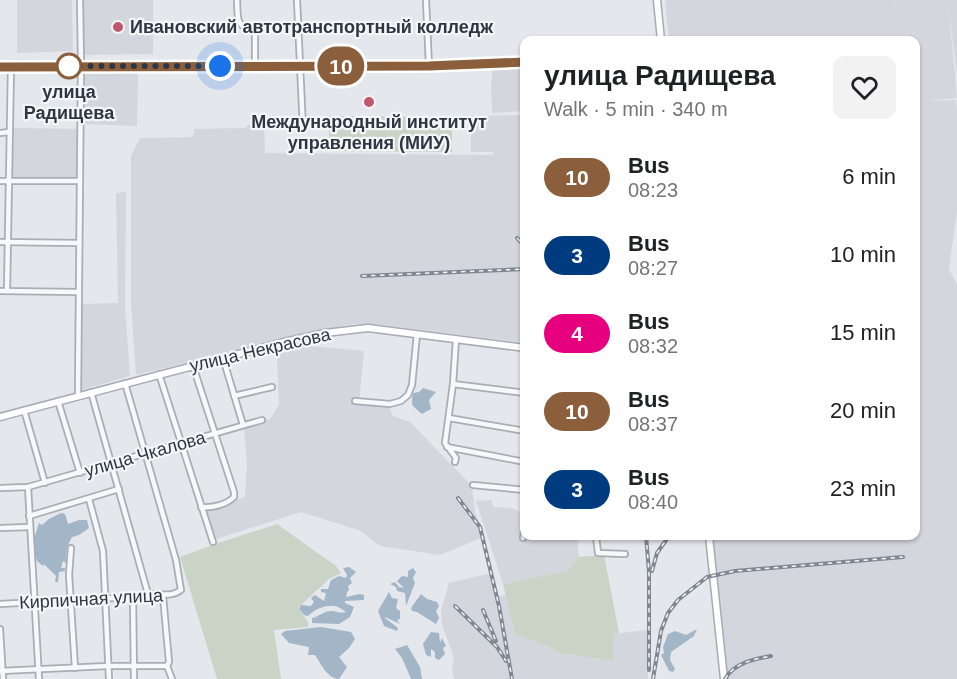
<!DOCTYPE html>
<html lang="en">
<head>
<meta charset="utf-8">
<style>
  :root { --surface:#fff; --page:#f2f2f2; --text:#202124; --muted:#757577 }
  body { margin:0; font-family:Arial,sans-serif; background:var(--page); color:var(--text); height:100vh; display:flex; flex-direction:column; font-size:22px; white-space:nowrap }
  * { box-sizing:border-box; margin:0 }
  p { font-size:20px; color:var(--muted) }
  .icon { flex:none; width:33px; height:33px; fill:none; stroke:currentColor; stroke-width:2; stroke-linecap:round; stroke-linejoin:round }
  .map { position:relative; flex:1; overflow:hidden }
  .details { position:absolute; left:520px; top:36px; width:400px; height:504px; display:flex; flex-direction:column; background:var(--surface); border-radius:12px; box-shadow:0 2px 4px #0004 }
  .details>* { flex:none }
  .badge { padding:0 12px; border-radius:20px; font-size:21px; line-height:39px }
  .you { position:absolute; width:30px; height:30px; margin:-15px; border:4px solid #fff; border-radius:50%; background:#1a73e8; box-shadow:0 0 0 9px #1a73e833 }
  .map>.badge { position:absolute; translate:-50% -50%; box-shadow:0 0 0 3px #fff }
  .round { display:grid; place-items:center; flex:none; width:63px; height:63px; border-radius:12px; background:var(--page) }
  .headline { display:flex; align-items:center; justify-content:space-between; height:102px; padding:0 24px }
  h1 { font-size:28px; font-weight:600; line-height:45px }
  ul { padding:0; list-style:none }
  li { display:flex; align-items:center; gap:18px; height:78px; padding:0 24px }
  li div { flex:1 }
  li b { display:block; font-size:22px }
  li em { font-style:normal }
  li .badge { min-width:66px; font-weight:700; text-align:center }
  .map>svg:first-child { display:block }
  .built { fill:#d3d6dc }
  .green { fill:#cad4c6 }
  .water { fill:#a3b6c7 }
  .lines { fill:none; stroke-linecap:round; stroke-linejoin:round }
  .minor-casing { stroke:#a9aeb5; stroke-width:8 }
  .major-casing { stroke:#a5acb5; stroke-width:9 }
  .minor { stroke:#f7f8f9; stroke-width:4.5 }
  .major { stroke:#fff; stroke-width:6 }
  .rail-casing { stroke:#7f8793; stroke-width:4 }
  .rail { stroke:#f4f6f8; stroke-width:1.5; stroke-dasharray:4.5; stroke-linecap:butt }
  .line-casing { stroke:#fff; stroke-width:14 }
  .line { stroke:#8b5e3c; stroke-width:9 }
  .walk { stroke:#2d3642; stroke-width:6; stroke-dasharray:0 10.8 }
  .poi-dot { fill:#c2576b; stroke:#f4f6f8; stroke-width:2 }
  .stop-dot { fill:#fff; stroke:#8b5e3c; stroke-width:3 }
  .labels { text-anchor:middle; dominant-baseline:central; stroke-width:4.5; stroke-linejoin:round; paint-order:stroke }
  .poi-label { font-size:18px; font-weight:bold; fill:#2d3642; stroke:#f4f6f8; text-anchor:start }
  .stop-label { font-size:18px; font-weight:bold; fill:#2d3642; stroke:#f4f6f8 }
  .street-label { font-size:18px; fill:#2d3642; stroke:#f4f6f8 }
</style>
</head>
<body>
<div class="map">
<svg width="957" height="679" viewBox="0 0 957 679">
  <rect width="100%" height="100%" fill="#e4e7eb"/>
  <g class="built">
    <polygon points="17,0 72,0 73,51 17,53"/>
    <polygon points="83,0 153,0 153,54 84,55"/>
    <polygon points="665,0 895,0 896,3 896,0 957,0 957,76 948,1 957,98 925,101 956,100 957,112 957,212 949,269 957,285 957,679 726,679 712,536 916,536 916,40 669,40"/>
    <polygon points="525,62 525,111 492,113 491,87 493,63"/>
    <polygon points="85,68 138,68 137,126 85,124"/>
    <polygon points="525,115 525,343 383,325 354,324 315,331 136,375 131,304 131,156 140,138 193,137 194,129 245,128 254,120 264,119 265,153 492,155 494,152 471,152 471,116"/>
    <polygon points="11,128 80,129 79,177 10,177"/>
    <polygon points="126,192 125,307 130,376 78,391 80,304 118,303 116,193"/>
    <polygon points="310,346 364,351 359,403 389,406 393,416 410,422 472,486 475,512 484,537 440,555 380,546 361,531 301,512 213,540 204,511 245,497 247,464 244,427 270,419 279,405 277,357 283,349"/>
    <polygon points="492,500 493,507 513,508 517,511 525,512 523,528 525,536 577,536 579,557 567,571 503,584 476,501"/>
    <polygon points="491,573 496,597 506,595 515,634 552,648 559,653 614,661 613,634 648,630 648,679 454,679 452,669 454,658 442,624 441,610 449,583"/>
  </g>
  <g class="green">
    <polygon points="329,116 452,117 452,152 329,151"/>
    <polygon points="277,524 336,566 341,573 329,579 298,608 308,622 308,627 274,630 281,679 217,679 180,557 221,542"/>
    <polygon points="604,555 619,633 613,634 614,661 559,653 552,648 515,634 503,584 567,571 579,557"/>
  </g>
  <g class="water">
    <path d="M423,388l13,4 -7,8 2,9 -9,5c-9,-9 -12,-6 -9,-21l6,-1z"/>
    <polygon points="61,513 65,514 68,524 79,520 87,520 89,528 79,535 72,537 67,547 66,563 63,561 61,568 65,568 65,571 59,572 58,582 55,582 56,576 44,564 43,566 37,561 32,545 32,538 35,536 39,523 42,525 49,519"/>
    <path d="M349,567l7,5 -6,6 2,5 -4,3 1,4 -2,2 -1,5 14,-3 4,1v5l-19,1v2l9,4 -4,10 -11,7 -27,-1v-5c7,-1 11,-7 19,-7 6,0 8,3 15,1 -12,-11 -27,-6 -38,4l-4,-1 -5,-6 2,-4 10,1 3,-4 -3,-4 4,-3 9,6 2,-8 -5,-1v-3h7l3,-9 8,-4 7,2 1,-3 -4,-7z"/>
    <polygon points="413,568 416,572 413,578 415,583 406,606 405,593 397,591 396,587 390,584 395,582 399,587 404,588 397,581 402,576 408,577 408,571"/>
    <polygon points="389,592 392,598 398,599 396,608 400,611 400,619 397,620 400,624 385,617 385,618 398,628 397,631 384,626 378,611"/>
    <polygon points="421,594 427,599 437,602 439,606 436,611 439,618 436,624 417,612 412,611 411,608"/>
    <path d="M321,627l30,5 4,7 -6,9 -10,9 8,10 -8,12c-11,0 -18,-15 -24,-24h-7l1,-8 -20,-4 -8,-9 4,-3z"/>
    <polygon points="697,629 694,636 671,652 670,660 675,669 673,672 669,671 661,655 664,653 663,647 668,634 675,631 686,635"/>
    <polygon points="431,632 439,633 440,643 442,638 446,646 443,648 445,654 439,660 435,658 435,652 431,649 431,657 426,655 423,644"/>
    <polygon points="407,645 420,667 422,679 411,679 402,658 395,649"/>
  </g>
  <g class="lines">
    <g class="minor-casing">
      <g id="minor">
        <polyline points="80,0 81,64"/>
        <path d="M237,0c1,21 -2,24 18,33v31"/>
        <polyline points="297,0 303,129"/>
        <polyline points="426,0 429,66"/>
        <polyline points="0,133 10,132"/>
        <polyline points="0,181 80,181"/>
        <polyline points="0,242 79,243"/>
        <polyline points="0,291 78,292"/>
        <polyline points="7,291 11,67"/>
        <polyline points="223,358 243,425"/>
        <path d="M193,366l41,126v5c-8,8 -22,11 -33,10"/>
        <polyline points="159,374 213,542"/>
        <polyline points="453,384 525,393"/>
        <polyline points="91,392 148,594"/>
        <polyline points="78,395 81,66"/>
        <polyline points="234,396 272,387"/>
        <polyline points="58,401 80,473"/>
        <polyline points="355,401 390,404 401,401 408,395 412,385 417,334"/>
        <polyline points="24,410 45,483"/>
        <polyline points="449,418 525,431"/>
        <polyline points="447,447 525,462"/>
        <polyline points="455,462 456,458 445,443 453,384 456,339"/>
        <polyline points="473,485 525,490"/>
        <polyline points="28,487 39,679"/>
        <polyline points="0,488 28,487 262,420"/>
        <polyline points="89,499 103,551 109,679"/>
        <polyline points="29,516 119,489"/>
        <polyline points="0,528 29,527"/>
        <polyline points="596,536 598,553 625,554"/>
        <polyline points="523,538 525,526"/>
        <polyline points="71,548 69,575 75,668"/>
        <polyline points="163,596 169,662 167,666 172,679"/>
        <polyline points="133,597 134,679"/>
        <path d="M0,604l133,-7c4,-1 10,-2 15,-3 12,-1 22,4 33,-4l-5,-30 -51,-177"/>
        <polyline points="0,629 3,679"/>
        <polyline points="0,671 108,666 167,666"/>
      </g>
    </g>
    <g class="major-casing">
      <g id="major">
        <polyline points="657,0 661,40"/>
        <polyline points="0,67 429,66 525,62"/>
        <polyline points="0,417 284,342 325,333 368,328 525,348"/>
        <polyline points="709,536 724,679"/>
      </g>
    </g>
    <use href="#minor" class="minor"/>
    <use href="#major" class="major"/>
    <g class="rail-casing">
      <g id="rail">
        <polyline points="517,238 525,246"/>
        <polyline points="362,276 525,269"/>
        <polyline points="458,498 480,527 499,606 512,679"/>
        <polyline points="646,536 649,572 649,670"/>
        <polyline points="652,571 657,553 669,536"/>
        <polyline points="455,606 497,647 506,661"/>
        <polyline points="483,610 496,641"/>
        <polyline points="653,679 661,631 668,613 678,600 707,577 735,571 903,557"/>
        <path d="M725,679c9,-16 29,-20 46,-23"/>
      </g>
    </g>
    <use href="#rail" class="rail"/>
  </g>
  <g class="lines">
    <g class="line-casing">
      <polyline id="line" points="0,67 429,66 525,62"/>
    </g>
    <use href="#line" class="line"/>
    <polyline class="walk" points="69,66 220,66"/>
  </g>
  <g class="poi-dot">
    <circle cx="118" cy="27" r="6"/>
    <circle cx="369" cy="102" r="6"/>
  </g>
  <circle class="stop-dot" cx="69" cy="66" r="12"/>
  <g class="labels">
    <g class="poi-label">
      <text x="130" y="27">Ивановский автотранспортный колледж</text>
      <text x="369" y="122" text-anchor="middle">Международный институт<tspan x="369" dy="21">управления (МИУ)</tspan></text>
    </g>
    <g class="stop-label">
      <text x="69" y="92">улица<tspan x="69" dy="21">Радищева</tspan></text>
    </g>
    <g class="street-label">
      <text transform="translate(260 350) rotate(-13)">улица Некрасова</text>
      <text transform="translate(145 454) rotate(-16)">улица Чкалова</text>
      <text transform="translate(91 599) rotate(-3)">Кирпичная улица</text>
    </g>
  </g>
</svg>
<div class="you" style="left:220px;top:66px"></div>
<b class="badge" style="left:341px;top:66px;background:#8b5e3c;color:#fff">10</b>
<section class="details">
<div class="headline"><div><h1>улица Радищева</h1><p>Walk · 5 min · 340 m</p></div><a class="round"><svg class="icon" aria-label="heart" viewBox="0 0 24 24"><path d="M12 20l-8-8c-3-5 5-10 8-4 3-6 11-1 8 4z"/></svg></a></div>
<ul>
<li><span class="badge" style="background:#8b5e3c;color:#fff">10</span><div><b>Bus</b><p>08:23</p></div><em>6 min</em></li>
<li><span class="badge" style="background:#003b80;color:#fff">3</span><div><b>Bus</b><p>08:27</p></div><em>10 min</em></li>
<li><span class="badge" style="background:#e6007e;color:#fff">4</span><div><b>Bus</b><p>08:32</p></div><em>15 min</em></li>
<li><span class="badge" style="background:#8b5e3c;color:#fff">10</span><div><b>Bus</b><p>08:37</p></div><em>20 min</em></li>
<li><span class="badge" style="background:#003b80;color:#fff">3</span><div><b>Bus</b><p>08:40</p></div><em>23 min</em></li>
</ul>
</section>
</div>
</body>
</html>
